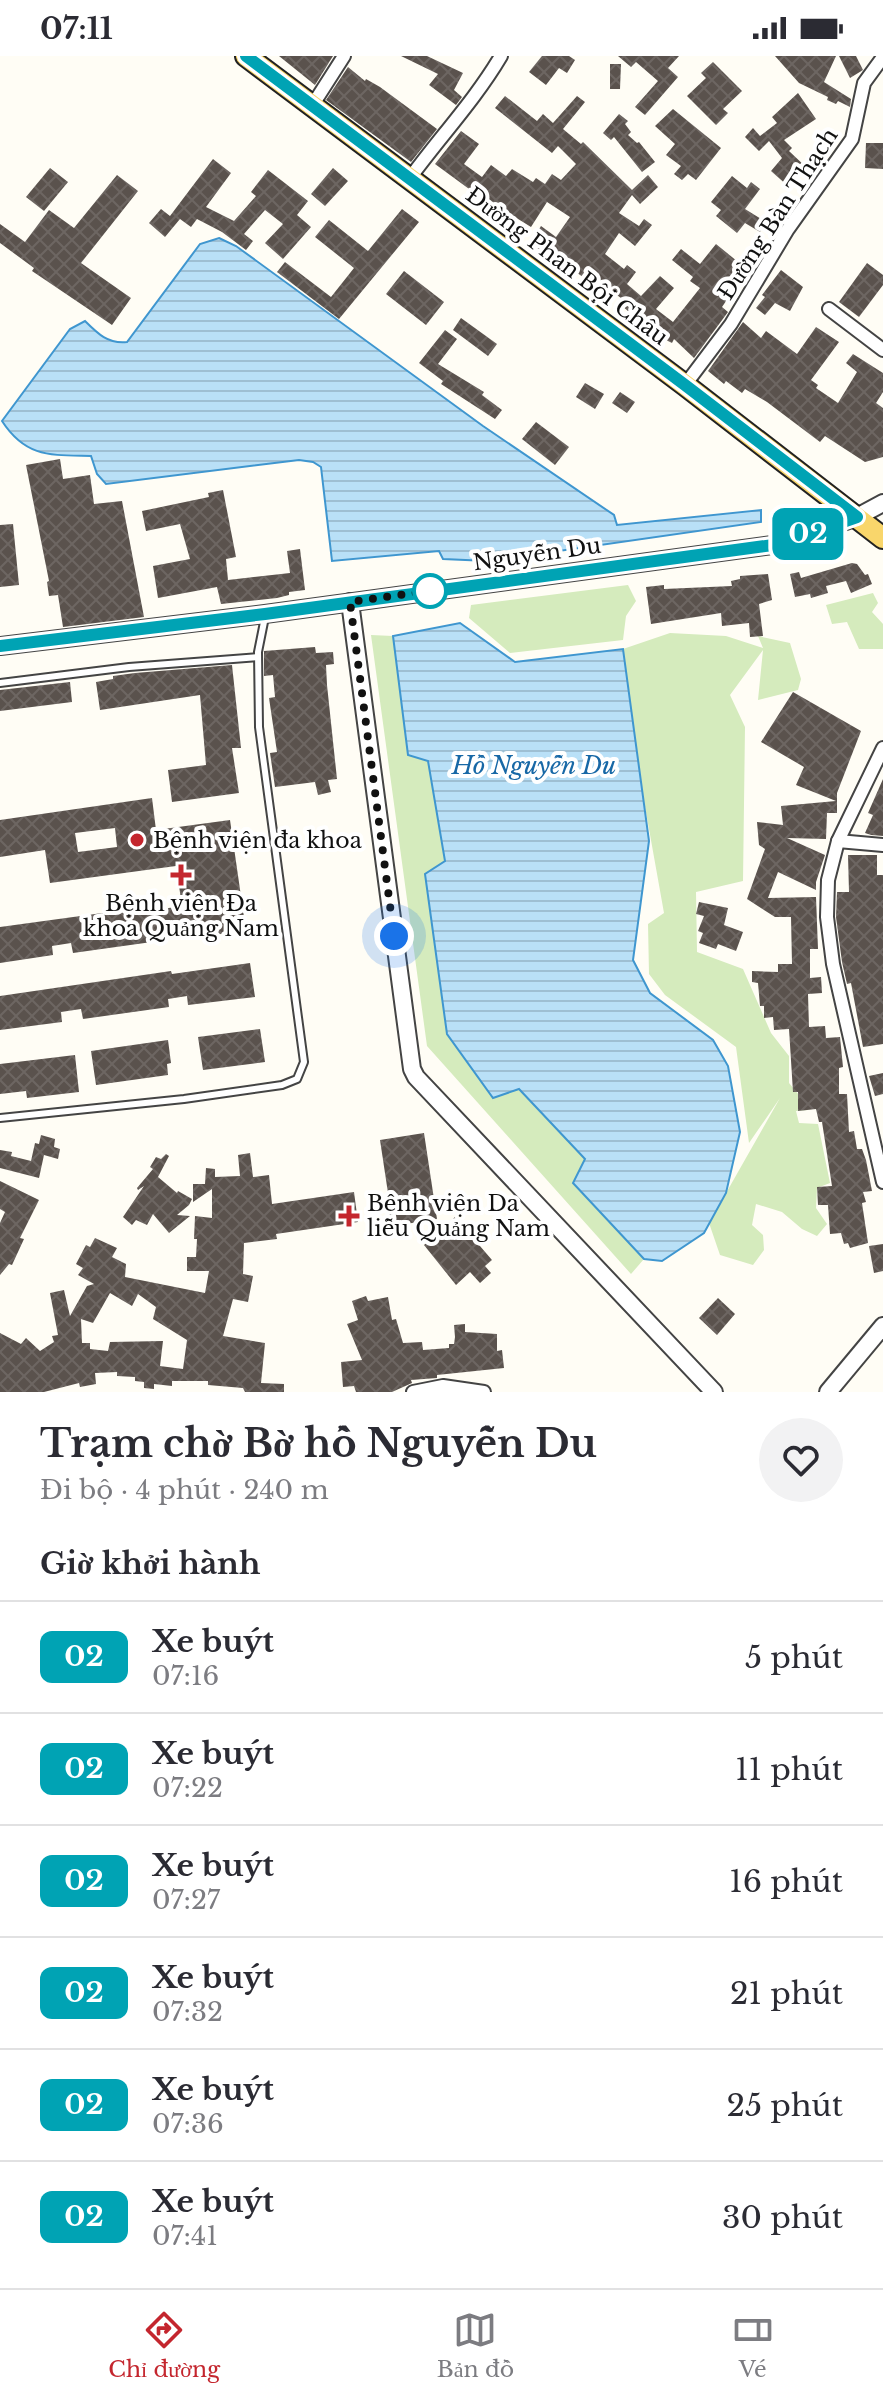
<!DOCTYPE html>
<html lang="vi">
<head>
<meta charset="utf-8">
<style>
  :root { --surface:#fff; --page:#f2f2f3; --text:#2b2b33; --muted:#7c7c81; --line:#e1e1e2; --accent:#c4262e }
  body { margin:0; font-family:"Libre Baskerville",serif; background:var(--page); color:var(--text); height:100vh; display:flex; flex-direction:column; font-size:30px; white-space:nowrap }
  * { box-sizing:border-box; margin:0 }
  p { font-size:26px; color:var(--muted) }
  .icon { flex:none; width:44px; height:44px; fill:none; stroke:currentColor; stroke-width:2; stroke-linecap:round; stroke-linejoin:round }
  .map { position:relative; height:1336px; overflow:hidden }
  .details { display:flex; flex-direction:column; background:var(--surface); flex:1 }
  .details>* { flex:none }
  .badge { padding:0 16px; border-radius:12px; font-size:28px; line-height:52px }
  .you { position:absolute; width:40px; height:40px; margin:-20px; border:6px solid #fff; border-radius:50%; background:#1a73e8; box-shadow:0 0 0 12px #1a73e833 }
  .map>.badge { position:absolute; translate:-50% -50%; box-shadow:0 0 0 4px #fff }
  h2 { padding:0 40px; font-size:30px; line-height:72px }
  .round { display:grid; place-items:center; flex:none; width:84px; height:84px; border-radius:42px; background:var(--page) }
  .head { display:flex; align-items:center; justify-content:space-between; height:136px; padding:0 40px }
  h1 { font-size:38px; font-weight:800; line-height:60px }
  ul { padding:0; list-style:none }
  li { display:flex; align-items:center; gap:24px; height:112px; padding:0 40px; border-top:2px solid var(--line) }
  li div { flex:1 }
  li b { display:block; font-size:30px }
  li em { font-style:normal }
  li .badge { min-width:88px; font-weight:700; text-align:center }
  .status { display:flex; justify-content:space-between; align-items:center; height:56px; padding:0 40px; background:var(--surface); direction:ltr }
  .status svg { height:22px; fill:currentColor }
  .menu { display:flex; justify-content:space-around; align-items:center; height:112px; border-top:2px solid var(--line); background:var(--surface); font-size:22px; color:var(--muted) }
  .menu a { display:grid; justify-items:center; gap:4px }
  .menu .on { color:var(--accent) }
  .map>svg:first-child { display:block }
  .green { fill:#d5ebbd }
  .water { fill:url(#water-rules); stroke:#3f96cf; stroke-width:2 }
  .building { fill:url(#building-cross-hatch); fill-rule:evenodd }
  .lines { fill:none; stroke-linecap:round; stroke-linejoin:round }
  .service-casing { stroke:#444; stroke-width:10 }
  .minor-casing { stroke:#444; stroke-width:16 }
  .tertiary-casing { stroke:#444; stroke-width:20 }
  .primary-casing { stroke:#222; stroke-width:24 }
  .service { stroke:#fff; stroke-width:6 }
  .minor { stroke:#fff; stroke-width:12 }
  .tertiary { stroke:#fff; stroke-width:16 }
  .primary { stroke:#f9d66b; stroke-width:20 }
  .line-casing { stroke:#fff; stroke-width:18 }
  .line { stroke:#00a3b4; stroke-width:12 }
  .walk { stroke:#111; stroke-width:8; stroke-dasharray:0 14.4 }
  .stop-dot { fill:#fff; stroke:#00a3b4; stroke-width:4 }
  .poi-dot { fill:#c4262e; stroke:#fff; stroke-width:3 }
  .labels { text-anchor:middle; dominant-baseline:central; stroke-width:8; stroke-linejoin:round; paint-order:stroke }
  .street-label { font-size:22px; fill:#111; stroke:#fff }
  .poi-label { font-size:22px; fill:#111; stroke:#fff; text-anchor:start }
  .water-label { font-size:24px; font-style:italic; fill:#1768a6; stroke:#fff }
</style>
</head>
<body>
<div class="status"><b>07:11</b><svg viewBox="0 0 49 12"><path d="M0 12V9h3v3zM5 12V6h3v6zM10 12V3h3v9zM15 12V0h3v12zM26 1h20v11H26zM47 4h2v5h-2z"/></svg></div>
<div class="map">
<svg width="883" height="1336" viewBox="0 0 883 1336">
  <defs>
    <pattern id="water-rules" width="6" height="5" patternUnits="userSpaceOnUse" patternTransform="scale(2)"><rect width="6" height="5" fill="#b9e0f7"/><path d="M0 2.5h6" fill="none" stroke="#9ebfd3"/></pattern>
    <pattern id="building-cross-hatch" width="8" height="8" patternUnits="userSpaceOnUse" patternTransform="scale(2)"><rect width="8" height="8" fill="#5a524d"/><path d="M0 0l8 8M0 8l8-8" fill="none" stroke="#6d6662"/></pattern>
  </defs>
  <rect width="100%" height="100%" fill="#fffdf5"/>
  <g class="green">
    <polygon points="628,529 636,545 626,560 623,584 510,597 469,562 471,549"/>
    <polygon points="873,537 878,547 872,556 883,568 883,593 859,593 847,566 832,568 826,549"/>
    <polygon points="670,577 726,580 763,592 758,580 790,587 801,623 798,634 758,644 763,594 730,639 745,671 743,825 696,836 697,896 743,913 771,977 789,1000 789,1027 799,1039 805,1039 808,1054 796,1055 799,1067 818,1068 830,1127 817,1132 816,1152 827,1168 817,1180 802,1173 782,1156 756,1148 752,1169 763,1179 764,1194 753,1209 720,1199 709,1167 780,1042 749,1087 736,991 665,939 649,918 648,868 664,857 644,745 623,593"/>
    <polygon points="371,579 393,580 408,699 428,704 445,805 519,1033 585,1103 573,1127 644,1203 631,1218 427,990"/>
  </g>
  <g class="water">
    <path d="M219,182l17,8 247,180 131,89 3,10 144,-15v12l-273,39 -45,-2 -4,-8 -107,10 -11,-94 -8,-5 -14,-2 -193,24 -9,-10 -6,-18c-40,-1 -65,2 -89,-35l68,-92 15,-8c13,13 23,23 42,21l73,-98z"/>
    <polygon points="460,567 515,606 623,593 649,785 633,904 650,937 713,984 728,1010 740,1076 726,1137 704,1177 662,1205 644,1203 573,1127 585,1103 519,1033 493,1042 447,978 425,818 445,805 428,705 408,699 393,580"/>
  </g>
  <g class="building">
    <polygon points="279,0 333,0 315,29"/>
    <polygon points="401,0 427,0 463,17 454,34 462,41 456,49 429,29 438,18"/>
    <polygon points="542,0 569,0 575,4 567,17 559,12 546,29 529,16"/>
    <polygon points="618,0 679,0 668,12 678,21 645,59 635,51 658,25 636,6 631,11"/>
    <polygon points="775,0 836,0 824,26 851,43 850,51 838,45 836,48 827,44 828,41 799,27"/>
    <polygon points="839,0 856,0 863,14 850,22"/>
    <polygon points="713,6 742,35 723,53 728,57 716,69 687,40 706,22 701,17"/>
    <polygon points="610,8 621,8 620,33 610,33"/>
    <polygon points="348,11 365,25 366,23 380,31 437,73 411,106 326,44"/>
    <polygon points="798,37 816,63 784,84 792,92 789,95 807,112 789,131 771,115 782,102 769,85 759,95 745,81 753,72 760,80 777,67 772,61"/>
    <polygon points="505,40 537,65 543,58 553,67 577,40 585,46 563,73 581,88 583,86 632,134 648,119 658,131 640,148 632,139 619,157 639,170 644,163 652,169 635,190 619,177 605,198 624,213 627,209 636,216 627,228 641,240 660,220 674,232 656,253 673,266 700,232 690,225 693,221 672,204 681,193 700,208 716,188 743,210 736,219 741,223 722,251 728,256 694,302 674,283 672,287 658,280 622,250 626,246 595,222 591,227 565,208 560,215 550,209 554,204 530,187 541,170 556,181 570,161 547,146 531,171 497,150 495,152 435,108 461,75 479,88 464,108 482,121 491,109 506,120 512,113 533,126 536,122 545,128 552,118 561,124 576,108 558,90 552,97 495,52"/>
    <polygon points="673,53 721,92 696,124 688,118 682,124 674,118 681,110 666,99 675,88 655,70"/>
    <polygon points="619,58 628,65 625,68 631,76 628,79 637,87 639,86 655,106 642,116 614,81 611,84 603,77"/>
    <polygon points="866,87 883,87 883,113 865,112"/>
    <polygon points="213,103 231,117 206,151 234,165 256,140 251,136 268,114 308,145 297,159 311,171 283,203 265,187 283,168 265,154 244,178 253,185 246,194 222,176 197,163 191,171 180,163 165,181 149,167 161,153 170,160"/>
    <polygon points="50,112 68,126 44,155 26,141"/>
    <polygon points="333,112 348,125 325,150 311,138"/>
    <polygon points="117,119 138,135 81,207 131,242 112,269 32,215 34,212 0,187 0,168 25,186 49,154 74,172"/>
    <polygon points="732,120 747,132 751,126 760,133 745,153 766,166 760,176 745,167 737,177 716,160 721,154 711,146"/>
    <polygon points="402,153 419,166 339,263 277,216 285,206 331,241 354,212 315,181 329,164 368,195"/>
    <polygon points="867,207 883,219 883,229 859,261 839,246"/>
    <polygon points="781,214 803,231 790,255 775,247 765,259 756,252 765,241 762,239"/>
    <polygon points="404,215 444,246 426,269 386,238"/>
    <polygon points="461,262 497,288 488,300 453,274"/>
    <polygon points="743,266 761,282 766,275 797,298 816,271 839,286 811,324 818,329 816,332 838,347 857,316 846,307 853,298 883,317 883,336 876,347 883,352 883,401 865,406 825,380 820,386 767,346 745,333 742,337 726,325 724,328 708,315"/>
    <polygon points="445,274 457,283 438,308 484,336 482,339 502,354 495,363 441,328 443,325 419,307"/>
    <polygon points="585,327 604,338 595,353 576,341"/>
    <polygon points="620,336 635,346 627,357 612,347"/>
    <polygon points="536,366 569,391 555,409 522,383"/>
    <polygon points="60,403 63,423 90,419 94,448 122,445 144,561 63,571 58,539 49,540 47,526 49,525 26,409"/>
    <polygon points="223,434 236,501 226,503 228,524 290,517 287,495 300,493 305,534 289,536 289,539 277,542 221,548 217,531 158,542 153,510 190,503 180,468 146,475 142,455 209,441 208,437"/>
    <polygon points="13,468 19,529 0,531 0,469"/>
    <polygon points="852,507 857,508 865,519 868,518 872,528 851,537 846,525 826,530 828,537 811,542 810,538 795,541 790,518 799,516 801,522"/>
    <polygon points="768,518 772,544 759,548 763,580 750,581 749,567 722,570 721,557 651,568 646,531 664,529 664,533 732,530 731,525 740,523 740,520"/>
    <polygon points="315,591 316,597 333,596 334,608 326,609 327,629 337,723 328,724 331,736 318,739 315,726 275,731 270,697 277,696 269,642 275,641 273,619 264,620 264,595"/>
    <polygon points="232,609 241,692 232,692 239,737 172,746 168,714 206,709 200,639 100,654 96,626 113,623 113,620 135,617"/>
    <polygon points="70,626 72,646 0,655 0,634"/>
    <polygon points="793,636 861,675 837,737 837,757 827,757 826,783 787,782 825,799 816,826 816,834 778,816 768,842 816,841 818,893 810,893 810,922 821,921 822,937 808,938 809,971 825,970 826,982 840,981 843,1011 839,1012 839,1038 847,1038 849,1076 854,1075 857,1093 862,1093 866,1104 872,1135 863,1136 866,1146 862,1147 868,1187 850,1192 848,1187 844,1188 841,1177 830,1178 828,1149 818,1149 817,1131 832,1130 822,1066 819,1066 816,1053 798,1055 798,1036 793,1036 789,973 774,974 773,961 764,962 764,950 760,950 758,927 752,926 752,915 778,916 778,908 792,908 791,861 775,861 747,843 765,793 759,789 757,766 783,769 781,750 836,745 796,729 804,711 761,686"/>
    <polygon points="883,723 883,780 871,779 865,777 873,759 868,757"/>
    <path d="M152,742l4,32 74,-10 16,111 -67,8 -1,-9 -20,3 1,8 -86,12 -2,-10 -19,3 1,9 -53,8v-36l161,-22 1,4 20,-3 -6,-40 -126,17 -5,-33 -45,7v-37zM115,772l2,19 -39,5 -3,-19z"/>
    <polygon points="848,799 877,799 877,819 883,819 883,988 863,991 851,927 847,928 842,906 836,861 837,836 849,836"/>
    <polygon points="699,846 728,852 724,869 743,876 736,895 718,888 716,893 699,887 703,877 698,875 704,860 696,858"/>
    <polygon points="250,907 255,941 188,949 187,940 168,943 169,951 83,963 81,953 61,956 62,966 0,974 0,940 171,915 172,918"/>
    <polygon points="260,973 265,1006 203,1014 198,981"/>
    <polygon points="168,984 171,1007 167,1008 168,1019 96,1029 91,995"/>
    <polygon points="75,999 79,1036 27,1042 26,1035 0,1038 0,1008"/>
    <polygon points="883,1017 883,1038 875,1040 869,1020"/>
    <polygon points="424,1077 437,1163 393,1170 380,1084"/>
    <polygon points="41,1079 55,1083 54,1091 60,1093 58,1103 44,1099 39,1122 0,1112 0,1094 12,1096 11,1100 31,1105 35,1087 39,1088"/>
    <path d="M250,1097l3,24 16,-2 3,29 82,-12 4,30 -82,12 1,5 -33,4 -1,31 10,2 -5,26 -15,-3 -10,37 42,7 -4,40 23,1v8h-39l-2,-4 -35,-3v-4h-36v5l-18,-2v5l-10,-1v-6l-9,-1v-4l-18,-1v-4l-22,1 1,11 -16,3 -1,-4 -35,9h-44v-59l21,11 5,-6 14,13 14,-9 -2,-6 6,-1 -8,-42 14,-3 6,26 17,-30 7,-2 -16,-9 5,-7 -7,-4 10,-19 4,2 5,-9 22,10 -5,9 14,7 -1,13 80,16 4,-22h-22v-14h9l1,-18h-3l1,-23 17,2v-29l-19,13v-18h12l1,-16 9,1v8l25,-1 -2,-21zM110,1237l22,13 6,-12 18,13 -3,12 34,21 -4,29 -23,-3 3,-25 -53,1 -2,9 -18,-2v-6h-8l-1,-24 12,4z"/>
    <polygon points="166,1098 169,1100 158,1121 177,1137 178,1135 192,1143 189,1149 177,1159 190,1160 169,1177 153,1158 147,1169 136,1164 132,1169 123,1161 144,1130 138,1134 137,1132 153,1113 150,1111 156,1101 161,1103"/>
    <polygon points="0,1125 39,1144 20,1182 24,1183 12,1209 9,1208 0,1219 0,1167 5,1156 0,1153"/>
    <polygon points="455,1161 492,1204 485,1210 491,1217 480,1227 470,1216 456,1229 424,1189"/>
    <polygon points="883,1188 883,1215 874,1217 869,1190"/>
    <polygon points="366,1240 368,1245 388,1241 392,1264 396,1263 403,1287 422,1286 423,1294 449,1292 449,1288 454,1288 455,1281 454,1269 465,1268 465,1276 497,1278 497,1295 502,1294 504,1312 437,1319 437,1322 411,1324 412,1327 392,1336 356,1336 354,1330 343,1331 341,1306 362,1304 347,1268 358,1264 352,1245"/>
    <polygon points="718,1242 735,1258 717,1279 699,1262"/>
  </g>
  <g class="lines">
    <g class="service-casing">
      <g id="service">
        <polyline points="0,627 129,611 258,601"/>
        <polyline points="0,1062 184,1043 282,1029 297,1023 304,1006 259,671 258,596 265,561"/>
      </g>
    </g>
    <g class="minor-casing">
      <g id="minor">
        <polyline points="312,50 344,0"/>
        <path d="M410,122c30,-41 65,-78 91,-122"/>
        <polyline points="829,253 883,294"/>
        <polyline points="685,329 731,268 788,173 852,83 864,27 883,1"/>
        <polyline points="883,692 838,785 828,824 827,861 833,908 883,1126"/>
        <polyline points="838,785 883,789"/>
        <polyline points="413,1336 443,1330 484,1336"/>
      </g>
    </g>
    <g class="tertiary-casing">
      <g id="tertiary">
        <polyline points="350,546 412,1013 416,1021 714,1336"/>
        <polyline points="0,590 265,558 780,488 857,461 883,447"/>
        <polyline points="828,1336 883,1270"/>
      </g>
    </g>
    <g class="primary-casing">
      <polyline id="primary" points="246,0 685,329 883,482"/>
    </g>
    <use href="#service" class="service"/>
    <use href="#minor" class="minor"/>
    <use href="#tertiary" class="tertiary"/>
    <use href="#primary" class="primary"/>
  </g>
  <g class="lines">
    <g class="line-casing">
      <polyline id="line" points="0,590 265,558 780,488 857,461 685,329 246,0"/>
    </g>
    <use href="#line" class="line"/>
    <polyline class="walk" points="394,880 350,546 442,533 430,535"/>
  </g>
  <circle class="stop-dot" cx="430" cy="535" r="16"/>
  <g class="poi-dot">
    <circle cx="137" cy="784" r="8"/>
    <path d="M177 807h8v8h8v8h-8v8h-8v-8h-8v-8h8z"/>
    <path d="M345 1148h8v8h8v8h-8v8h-8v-8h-8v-8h8z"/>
  </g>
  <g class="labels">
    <g class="street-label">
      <text transform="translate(778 158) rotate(-57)">Đường Bàn Thạch</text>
      <text transform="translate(567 210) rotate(37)">Đường Phan Bội Châu</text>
      <text transform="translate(537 498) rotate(-8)">Nguyễn Du</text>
    </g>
    <g class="poi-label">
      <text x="153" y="784">Bệnh viện đa khoa</text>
      <text x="181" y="847" text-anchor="middle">Bệnh viện Đa<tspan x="181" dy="25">khoa Quảng Nam</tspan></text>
      <text x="367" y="1147">Bệnh viện Da<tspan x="367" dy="25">liễu Quảng Nam</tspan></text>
    </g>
    <g class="water-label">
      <text x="534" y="709">Hồ Nguyễn Du</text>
    </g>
  </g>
</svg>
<div class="you" style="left:394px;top:880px"></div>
<b class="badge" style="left:808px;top:478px;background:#00a3b4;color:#fff">02</b>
</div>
<section class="details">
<div class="head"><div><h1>Trạm chờ Bờ hồ Nguyễn Du</h1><p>Đi bộ · 4 phút · 240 m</p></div><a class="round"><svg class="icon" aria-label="heart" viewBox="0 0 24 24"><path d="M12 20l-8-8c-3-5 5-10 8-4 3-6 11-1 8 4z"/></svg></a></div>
<h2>Giờ khởi hành</h2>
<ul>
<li><span class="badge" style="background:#00a3b4;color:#fff">02</span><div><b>Xe buýt</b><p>07:16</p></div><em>5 phút</em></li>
<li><span class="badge" style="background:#00a3b4;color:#fff">02</span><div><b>Xe buýt</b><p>07:22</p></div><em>11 phút</em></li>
<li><span class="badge" style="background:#00a3b4;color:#fff">02</span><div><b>Xe buýt</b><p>07:27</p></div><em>16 phút</em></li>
<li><span class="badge" style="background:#00a3b4;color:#fff">02</span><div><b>Xe buýt</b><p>07:32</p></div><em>21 phút</em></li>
<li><span class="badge" style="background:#00a3b4;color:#fff">02</span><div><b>Xe buýt</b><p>07:36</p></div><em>25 phút</em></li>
<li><span class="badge" style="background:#00a3b4;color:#fff">02</span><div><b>Xe buýt</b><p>07:41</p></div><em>30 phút</em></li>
</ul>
</section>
<nav class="menu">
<a class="on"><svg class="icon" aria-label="directions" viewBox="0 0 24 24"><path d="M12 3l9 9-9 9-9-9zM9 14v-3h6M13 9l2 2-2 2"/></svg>Chỉ đường</a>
<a><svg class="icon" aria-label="map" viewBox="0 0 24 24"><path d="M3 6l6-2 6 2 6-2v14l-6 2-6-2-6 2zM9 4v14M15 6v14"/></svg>Bản đồ</a>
<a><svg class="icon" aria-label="tickets" viewBox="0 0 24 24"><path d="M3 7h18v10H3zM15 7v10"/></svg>Vé</a>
</nav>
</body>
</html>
